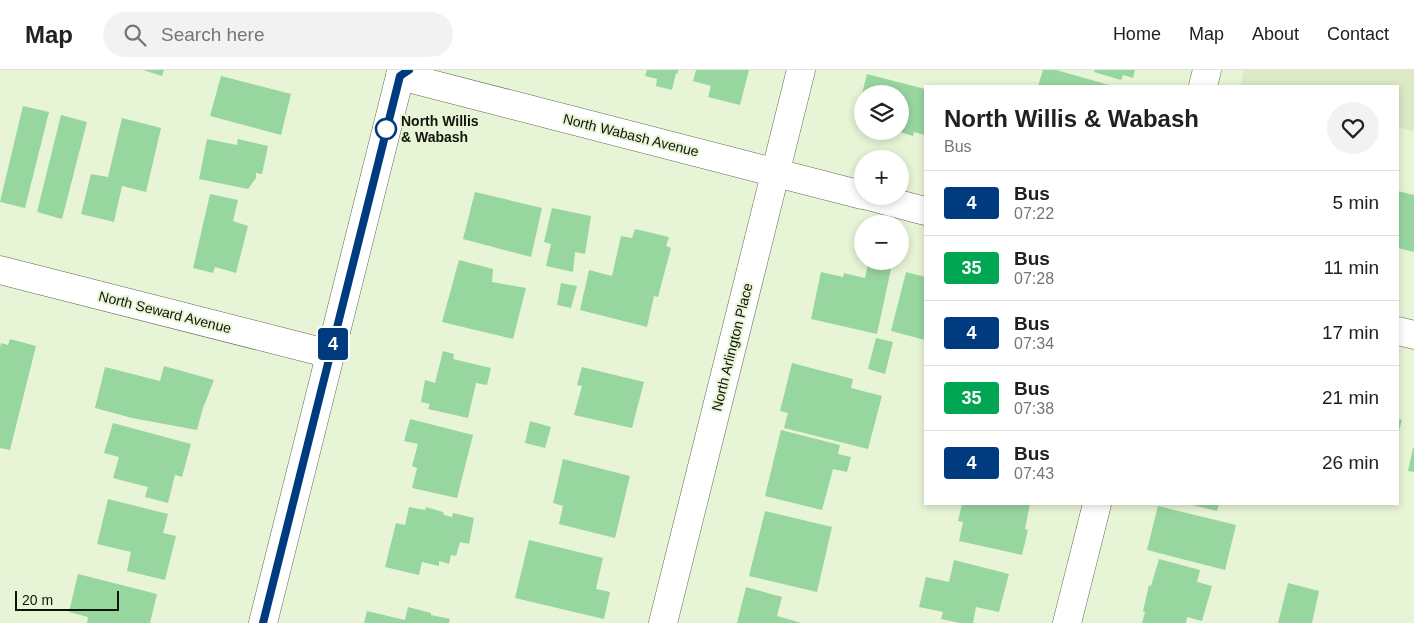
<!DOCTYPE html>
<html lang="en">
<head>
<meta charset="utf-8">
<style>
  :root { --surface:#fff; --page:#f2f2f2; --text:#202124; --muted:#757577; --line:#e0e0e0 }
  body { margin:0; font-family:Arial,sans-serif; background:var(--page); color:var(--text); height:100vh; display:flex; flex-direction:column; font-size:19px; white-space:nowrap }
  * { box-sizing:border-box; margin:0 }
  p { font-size:16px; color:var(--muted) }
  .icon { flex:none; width:28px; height:28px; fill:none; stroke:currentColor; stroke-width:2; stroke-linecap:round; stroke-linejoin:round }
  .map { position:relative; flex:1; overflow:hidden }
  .details { position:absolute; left:924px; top:15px; width:475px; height:420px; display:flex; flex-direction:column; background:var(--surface); border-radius:0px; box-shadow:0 2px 8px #0003 }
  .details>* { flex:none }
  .badge { padding:0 10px; border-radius:4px; font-size:18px; line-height:32px }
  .controls { position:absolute; left:854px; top:15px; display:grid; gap:10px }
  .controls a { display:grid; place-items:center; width:55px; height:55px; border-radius:50%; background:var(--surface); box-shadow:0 2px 8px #0003; font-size:25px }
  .scale { position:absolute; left:15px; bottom:12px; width:104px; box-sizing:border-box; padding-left:5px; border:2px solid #11140a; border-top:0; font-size:14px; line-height:18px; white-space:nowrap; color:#11140a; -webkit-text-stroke:4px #e8f4d6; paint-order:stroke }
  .map>.badge { position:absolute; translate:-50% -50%; box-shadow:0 0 0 2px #fff }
  .round { display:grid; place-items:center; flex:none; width:52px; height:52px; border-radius:26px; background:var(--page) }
  .summary { display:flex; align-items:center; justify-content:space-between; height:85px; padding:0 20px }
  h1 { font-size:24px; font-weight:800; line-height:38px }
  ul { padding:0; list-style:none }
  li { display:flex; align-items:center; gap:15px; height:65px; padding:0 20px; border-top:1px solid var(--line) }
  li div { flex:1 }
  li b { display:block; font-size:19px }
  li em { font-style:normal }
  li .badge { min-width:55px; font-weight:700; text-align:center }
  header { display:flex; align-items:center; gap:30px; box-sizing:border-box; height:70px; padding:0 25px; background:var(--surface); border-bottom:1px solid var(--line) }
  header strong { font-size:24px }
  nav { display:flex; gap:28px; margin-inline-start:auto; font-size:18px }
  .search { width:350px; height:45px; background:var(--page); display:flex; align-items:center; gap:12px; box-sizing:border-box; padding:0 18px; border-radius:28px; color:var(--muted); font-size:19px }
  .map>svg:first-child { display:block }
  .built { fill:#dbe9c4 }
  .building { fill:#98d6a0 }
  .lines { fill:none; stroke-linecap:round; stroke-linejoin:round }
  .minor-casing { stroke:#5f694e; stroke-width:29 }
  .minor { stroke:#fff; stroke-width:28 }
  .line-casing { stroke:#fff; stroke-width:11 }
  .line { stroke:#003b80; stroke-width:8 }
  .stop-dot { fill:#fff; stroke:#003b80; stroke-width:2.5 }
  .labels { text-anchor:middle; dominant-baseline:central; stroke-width:4; stroke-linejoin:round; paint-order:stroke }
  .stop-label { font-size:14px; font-weight:bold; fill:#11140a; stroke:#e8f4d6; text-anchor:start }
  .street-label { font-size:14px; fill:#11140a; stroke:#e8f4d6 }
</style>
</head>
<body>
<header>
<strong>Map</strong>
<div class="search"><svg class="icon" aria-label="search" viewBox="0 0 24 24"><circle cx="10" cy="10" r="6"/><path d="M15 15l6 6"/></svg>Search here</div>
<nav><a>Home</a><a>Map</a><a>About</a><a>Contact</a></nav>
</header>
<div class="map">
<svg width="1414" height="553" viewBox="0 0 1414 553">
  <rect width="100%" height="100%" fill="#e8f4d6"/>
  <polygon class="built" points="1244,0 1414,0 1414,61 1398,57 1398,16 1240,16"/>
  <g class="building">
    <polygon points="143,0 164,0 162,6"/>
    <polygon points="647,0 678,0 678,4 676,3 672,20 656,16 657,9 645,6"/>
    <polygon points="696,0 749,0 740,35 708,27 711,16 693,11"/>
    <polygon points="1043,0 1056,0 1113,16 1038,16"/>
    <polygon points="1095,0 1135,0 1133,8 1123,5 1121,10 1094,2"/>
    <polygon points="867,4 925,19 925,65 914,62 913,66 900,62 900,24 862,24"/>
    <polygon points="221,6 291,24 281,65 210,46"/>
    <polygon points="862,25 862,53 855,51"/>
    <polygon points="23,36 49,42 25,138 0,132"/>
    <polygon points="61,45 87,52 62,149 37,142"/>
    <polygon points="122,48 161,58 146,122 122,116 114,152 81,144 91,104 108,107"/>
    <polygon points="207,69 237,75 238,69 268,76 262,104 256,103 256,108 248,119 199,109"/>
    <polygon points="1398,121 1414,125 1414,182 1398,178"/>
    <polygon points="475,122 542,138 531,187 463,169"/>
    <polygon points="210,124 238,130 233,151 248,156 236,203 215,197 213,203 193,198"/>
    <polygon points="552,138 591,146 585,184 575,182 573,202 546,196 551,174 544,172"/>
    <polygon points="635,159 669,167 666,176 671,178 658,227 654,226 647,257 580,240 589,200 612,206 621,166 632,168"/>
    <polygon points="459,190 493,199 492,212 526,218 513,269 442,252"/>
    <polygon points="868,194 891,199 877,264 811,249 821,202 843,207 844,203 865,208"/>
    <polygon points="906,202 925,207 925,270 891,261"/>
    <polygon points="561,213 577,216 571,238 557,235"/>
    <polygon points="876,268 893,272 885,304 868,299"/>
    <polygon points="10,269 36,276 10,380 0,378 0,277 1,273 8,275"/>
    <polygon points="443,281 454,284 453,289 491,298 487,315 476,313 468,348 428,339 430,334 421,332 425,310 435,313"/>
    <polygon points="792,293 853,309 851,318 882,326 868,379 784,358 788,343 780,341"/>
    <polygon points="164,296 214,310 203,338 197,360 132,348 95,338 105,297 160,311"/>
    <polygon points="582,297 644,312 632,358 574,345 582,316 577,315"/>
    <polygon points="410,349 473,365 457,428 412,418 417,398 412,396 418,374 404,371"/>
    <polygon points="1398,349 1402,350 1398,364"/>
    <polygon points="530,351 551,357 545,378 525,373"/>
    <polygon points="113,353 191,374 182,407 175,405 168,433 145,427 148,417 113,408 119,387 104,383"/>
    <polygon points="781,360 840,375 838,384 851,387 847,402 833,399 822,440 765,426"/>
    <polygon points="1413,378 1414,378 1414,402 1408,401"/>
    <polygon points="563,389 630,406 615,468 559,454 563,436 553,433"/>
    <polygon points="108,429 168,444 163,463 176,466 165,510 127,501 131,482 97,474"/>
    <polygon points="962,434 1030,434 1025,459 1028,460 1022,485 959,471 963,452 958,451"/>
    <polygon points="1188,434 1219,434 1217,441"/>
    <polygon points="1158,436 1236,455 1225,500 1147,480"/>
    <polygon points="409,437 425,440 426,437 443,442 444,445 452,447 453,443 474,448 469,474 460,472 456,486 451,485 449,494 439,491 439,496 422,492 419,505 385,497 396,453 405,455"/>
    <polygon points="765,441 832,457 817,522 749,506"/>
    <polygon points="529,470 603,488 596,519 610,522 604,549 515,528"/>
    <polygon points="1159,489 1200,500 1197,512 1212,516 1202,551 1187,547 1186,553 1142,553 1145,542 1143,541 1149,515 1151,516"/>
    <polygon points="954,490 1009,504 999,542 976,537 973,553 960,553 941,549 943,542 919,537 926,507 949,512"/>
    <polygon points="78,504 157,524 150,553 87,553 88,547 69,542"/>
    <polygon points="1288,513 1319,521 1312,553 1278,553"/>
    <polygon points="746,517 782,527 777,546 802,553 737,553"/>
    <polygon points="408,537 431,543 431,545 450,549 449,553 364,553 367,541 405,550"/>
  </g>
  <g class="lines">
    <g class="minor-casing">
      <g id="minor">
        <polyline points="400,6 862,125"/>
        <polyline points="1203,16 1207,0"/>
        <polyline points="868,126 925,141"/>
        <polyline points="0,200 330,284"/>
        <polyline points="1398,261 1414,265"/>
        <polyline points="263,553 400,6 408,0"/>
        <polyline points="663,553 801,0"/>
        <polyline points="1067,553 1097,434"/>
      </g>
    </g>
    <use href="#minor" class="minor"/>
  </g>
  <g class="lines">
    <g class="line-casing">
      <polyline id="line" points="263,553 400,6 409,0"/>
    </g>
    <use href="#line" class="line"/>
  </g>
  <circle class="stop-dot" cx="386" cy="59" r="10"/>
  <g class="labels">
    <g class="stop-label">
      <text x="401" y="51">North Willis<tspan x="401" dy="16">&amp; Wabash</tspan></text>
    </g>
    <g class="street-label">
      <text transform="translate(631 65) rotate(14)">North Wabash Avenue</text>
      <text transform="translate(165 242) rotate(14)">North Seward Avenue</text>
      <text transform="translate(732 277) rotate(-76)">North Arlington Place</text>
    </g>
  </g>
</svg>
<div class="controls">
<a><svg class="icon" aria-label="layers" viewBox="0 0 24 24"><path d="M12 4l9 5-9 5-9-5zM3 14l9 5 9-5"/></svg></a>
<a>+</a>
<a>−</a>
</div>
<div class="scale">20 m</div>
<b class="badge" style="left:333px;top:274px;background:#003b80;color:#fff">4</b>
<section class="details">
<div class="summary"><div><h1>North Willis &amp; Wabash</h1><p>Bus</p></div><a class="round"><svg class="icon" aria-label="heart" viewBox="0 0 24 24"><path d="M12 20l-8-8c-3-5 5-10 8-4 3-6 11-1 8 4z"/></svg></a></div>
<ul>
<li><span class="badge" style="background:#003b80;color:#fff">4</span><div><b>Bus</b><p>07:22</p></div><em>5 min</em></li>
<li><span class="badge" style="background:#00a651;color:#fff">35</span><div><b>Bus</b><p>07:28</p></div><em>11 min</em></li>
<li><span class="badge" style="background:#003b80;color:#fff">4</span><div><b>Bus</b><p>07:34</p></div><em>17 min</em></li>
<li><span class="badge" style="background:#00a651;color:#fff">35</span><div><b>Bus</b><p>07:38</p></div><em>21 min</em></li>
<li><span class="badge" style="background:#003b80;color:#fff">4</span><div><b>Bus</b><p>07:43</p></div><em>26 min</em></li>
</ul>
</section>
</div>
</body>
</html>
